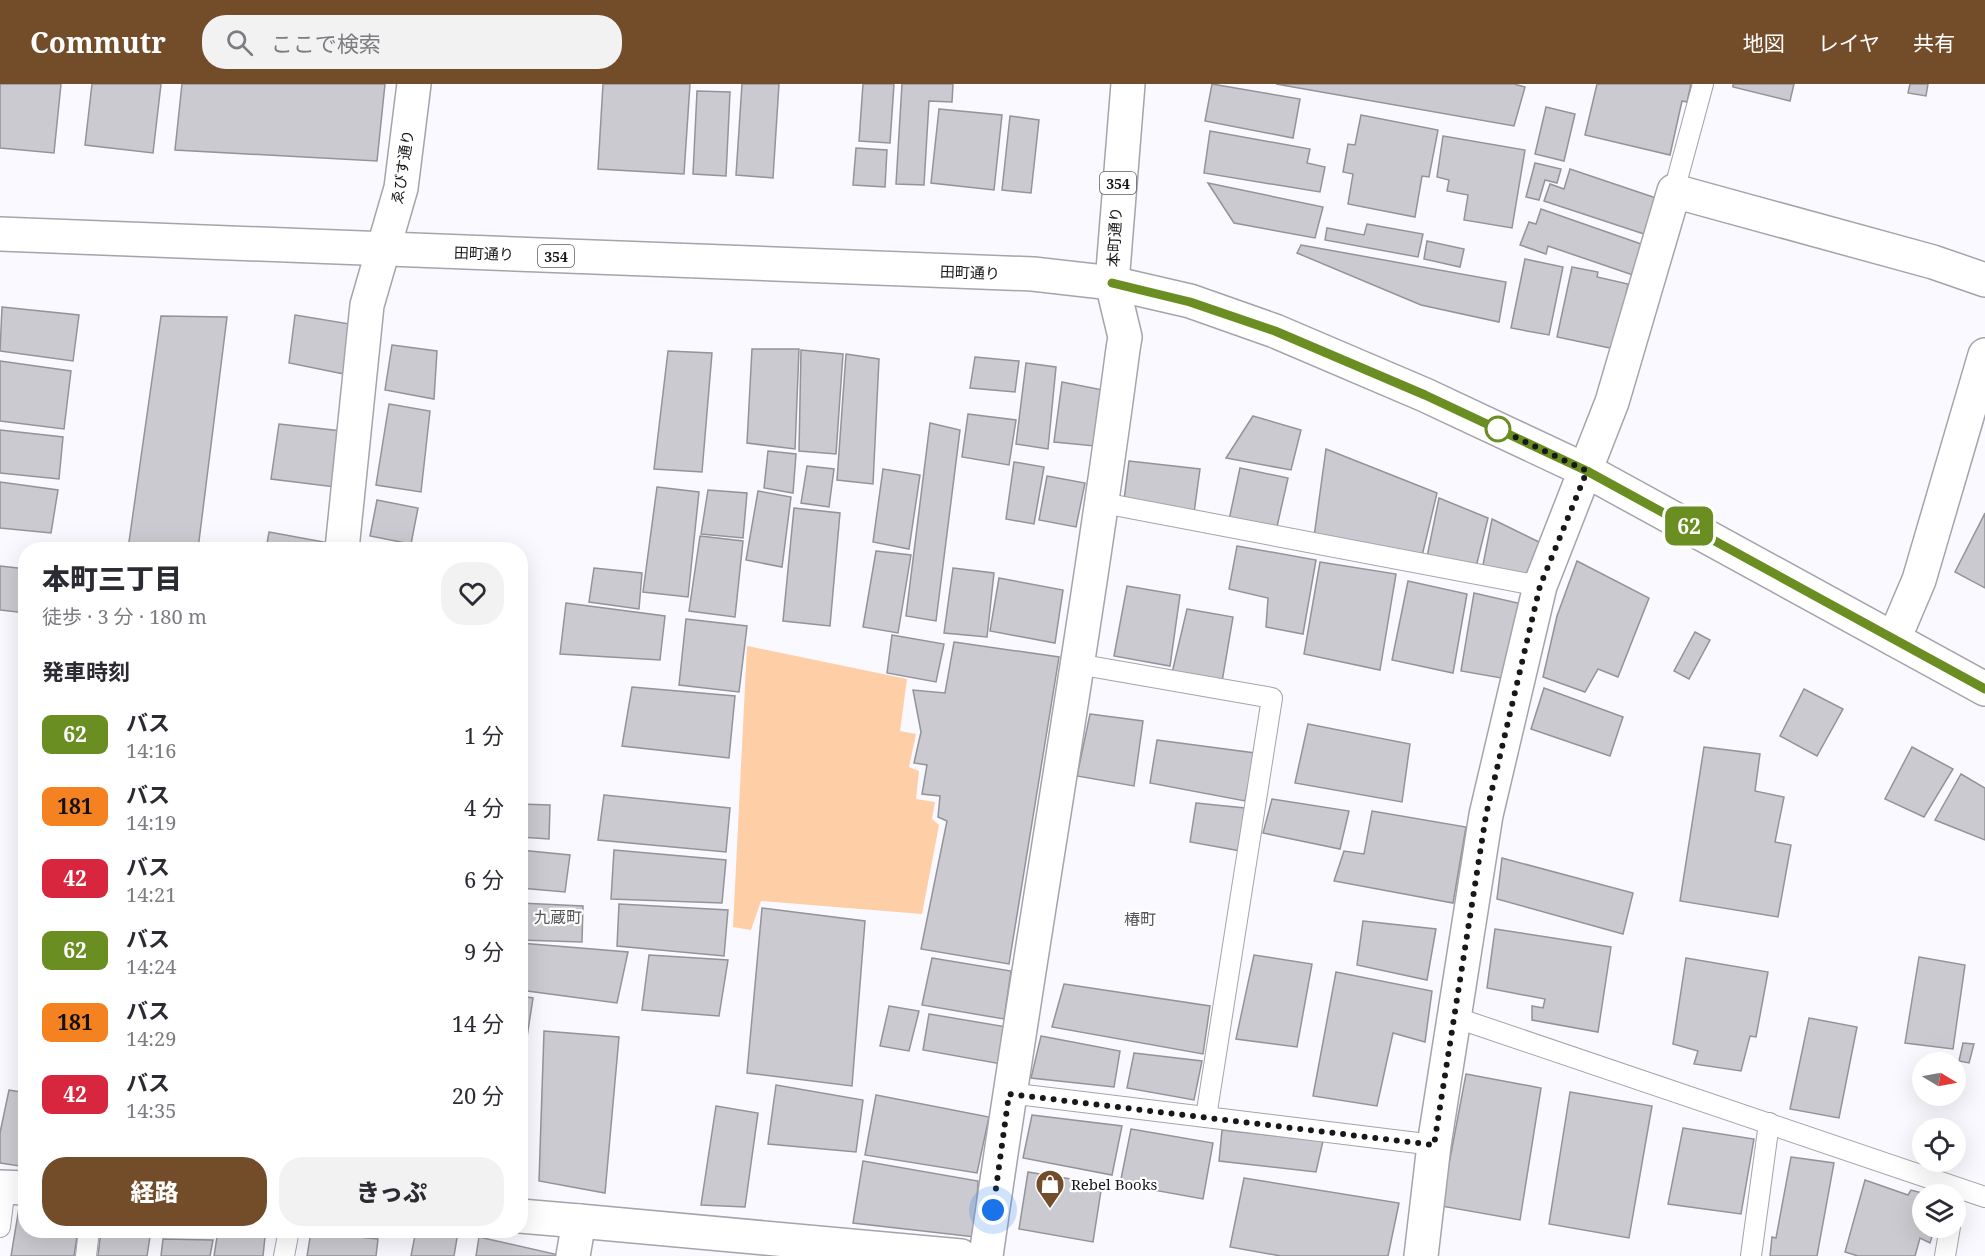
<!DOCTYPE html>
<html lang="ja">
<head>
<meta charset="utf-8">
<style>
  :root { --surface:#fff; --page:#f2f2f3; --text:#2b2b33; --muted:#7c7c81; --accent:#734c2a }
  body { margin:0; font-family:"Noto Serif","Noto Sans JP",serif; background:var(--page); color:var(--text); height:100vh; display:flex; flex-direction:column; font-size:22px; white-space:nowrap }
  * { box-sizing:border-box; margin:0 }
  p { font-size:20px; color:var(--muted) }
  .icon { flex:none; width:33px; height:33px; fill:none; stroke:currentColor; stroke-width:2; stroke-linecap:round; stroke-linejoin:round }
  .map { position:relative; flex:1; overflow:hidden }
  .side { position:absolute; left:18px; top:458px; width:510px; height:696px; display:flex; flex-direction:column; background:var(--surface); border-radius:24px; box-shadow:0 6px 24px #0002 }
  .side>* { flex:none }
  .badge { padding:0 12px; border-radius:9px; font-size:21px; line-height:39px }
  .needle { width:39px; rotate:100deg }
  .fabs { position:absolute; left:1912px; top:968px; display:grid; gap:12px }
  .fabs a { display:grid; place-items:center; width:54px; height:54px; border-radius:50%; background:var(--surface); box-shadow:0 6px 24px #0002; font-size:30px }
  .you { position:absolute; width:30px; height:30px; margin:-15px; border:4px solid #fff; border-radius:50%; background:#1a73e8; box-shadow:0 0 0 9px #1a73e833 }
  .map>.badge { position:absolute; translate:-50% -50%; box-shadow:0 0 0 3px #fff }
  h2 { padding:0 24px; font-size:22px; line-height:54px }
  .round { display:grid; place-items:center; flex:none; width:63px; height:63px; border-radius:24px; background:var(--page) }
  .overview { display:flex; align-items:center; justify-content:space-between; height:102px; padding:0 24px }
  h1 { font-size:28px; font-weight:800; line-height:45px }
  .action { display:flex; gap:12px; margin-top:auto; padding:12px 24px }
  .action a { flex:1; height:69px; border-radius:24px; background:var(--accent); color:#fff; font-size:24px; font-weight:800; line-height:69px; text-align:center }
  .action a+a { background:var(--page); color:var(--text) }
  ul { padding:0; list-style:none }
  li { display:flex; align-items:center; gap:18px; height:72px; padding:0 24px }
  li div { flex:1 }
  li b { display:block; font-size:22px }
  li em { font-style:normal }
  li .badge { min-width:66px; font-weight:700; text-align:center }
  header { display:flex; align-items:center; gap:36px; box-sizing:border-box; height:84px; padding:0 30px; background:var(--accent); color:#fff }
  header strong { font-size:28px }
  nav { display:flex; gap:33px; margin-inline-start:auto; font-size:21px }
  .search { width:420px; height:54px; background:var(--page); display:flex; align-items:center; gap:15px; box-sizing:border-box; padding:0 21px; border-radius:24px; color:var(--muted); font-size:22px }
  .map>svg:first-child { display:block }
  .green { fill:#fecea6 }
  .building { fill:#cbcad0; stroke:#939399; stroke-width:1.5 }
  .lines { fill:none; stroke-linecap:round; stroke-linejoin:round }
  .lane-casing { stroke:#a4a4aa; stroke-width:22 }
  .street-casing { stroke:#a4a4aa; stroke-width:36 }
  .secondary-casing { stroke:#a4a4aa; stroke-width:36 }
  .highway-casing { stroke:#a4a4aa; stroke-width:36 }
  .lane { stroke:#fff; stroke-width:20 }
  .street { stroke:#fff; stroke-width:33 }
  .secondary { stroke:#fff; stroke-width:33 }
  .highway { stroke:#fff; stroke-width:33 }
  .line-casing { stroke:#fff; stroke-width:14 }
  .line { stroke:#6b8e23; stroke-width:9 }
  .walk { stroke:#18181a; stroke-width:6; stroke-dasharray:0 10.8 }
  .stop-dot { fill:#fff; stroke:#6b8e23; stroke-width:3 }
  .labels { text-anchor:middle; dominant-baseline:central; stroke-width:4.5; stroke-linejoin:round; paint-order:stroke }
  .shield { fill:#fff; stroke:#5d5d5f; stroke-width:1.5 }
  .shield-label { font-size:14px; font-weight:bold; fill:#18181a }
  .street-label { font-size:15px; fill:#18181a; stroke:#fff }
  .poi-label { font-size:15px; fill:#18181a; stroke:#fff; text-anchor:start }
  .neighbourhood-label { font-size:16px; fill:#56565b; stroke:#fff }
</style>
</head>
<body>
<header>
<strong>Commutr</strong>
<div class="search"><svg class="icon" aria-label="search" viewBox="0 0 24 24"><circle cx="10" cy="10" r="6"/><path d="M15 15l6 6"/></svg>ここで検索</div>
<nav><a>地図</a><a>レイヤ</a><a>共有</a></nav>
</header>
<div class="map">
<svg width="1985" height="1172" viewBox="0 0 1985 1172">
  <rect width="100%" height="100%" fill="#faf9ff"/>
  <polygon class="green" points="747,562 907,595 900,647 916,650 909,683 919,687 916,715 935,718 932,735 939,741 922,830 761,817 751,846 733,843"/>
  <g class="building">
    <polygon points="0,0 61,0 54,69 0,64"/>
    <polygon points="92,0 161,0 153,69 85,61"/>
    <polygon points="182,0 385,0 377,77 175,66"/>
    <polygon points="603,0 690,0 684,90 598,85"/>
    <polygon points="742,0 779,0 773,94 736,91"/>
    <polygon points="863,0 894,0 890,59 859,57"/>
    <polygon points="902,0 953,0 952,18 929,17 924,101 896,100"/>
    <polygon points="1212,0 1300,15 1293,54 1205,37"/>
    <polygon points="1276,0 1514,0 1525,3 1514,42"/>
    <polygon points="1597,0 1691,0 1687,18 1682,17 1670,71 1585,51"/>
    <polygon points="1733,0 1794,0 1790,17 1733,3"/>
    <polygon points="1910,0 1928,0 1926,12 1908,9"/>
    <polygon points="697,7 730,8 726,92 693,90"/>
    <polygon points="1546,23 1575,30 1564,77 1535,70"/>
    <polygon points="939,25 1002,31 994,106 931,99"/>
    <polygon points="1361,31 1438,46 1429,93 1422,92 1415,133 1348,120 1353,90 1343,88 1348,60 1355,61"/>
    <polygon points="1010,32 1039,36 1031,109 1002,106"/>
    <polygon points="1210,47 1310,65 1307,79 1325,83 1320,108 1204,89"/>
    <polygon points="1443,52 1525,66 1512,144 1464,136 1468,111 1447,107 1449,96 1437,93"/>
    <polygon points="856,64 887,66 885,103 853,101"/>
    <polygon points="1535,79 1561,85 1557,99 1545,96 1539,116 1526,113"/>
    <polygon points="1570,85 1656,114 1644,150 1544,117 1550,100 1564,105"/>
    <polygon points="1208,99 1323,123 1315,154 1234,139"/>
    <polygon points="1541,125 1644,161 1633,191 1548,162 1546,170 1520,161 1529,138 1536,140"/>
    <polygon points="1367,140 1423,150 1418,173 1325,156 1327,144 1364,151"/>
    <polygon points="1427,157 1464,165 1460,183 1424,175"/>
    <polygon points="1301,161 1506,198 1499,238 1421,221 1297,169"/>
    <polygon points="1525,175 1563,183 1549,251 1511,244"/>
    <polygon points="1572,183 1598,188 1597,193 1628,200 1615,265 1557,253"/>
    <polygon points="2,223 79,231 73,277 0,267"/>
    <polygon points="295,231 350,240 344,290 289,279"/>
    <polygon points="161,232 227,233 198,465 128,465"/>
    <polygon points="392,261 437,267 434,315 385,306"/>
    <polygon points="752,265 799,265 795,365 747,359"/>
    <polygon points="801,266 843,270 836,370 799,367"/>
    <polygon points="668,267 712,269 702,388 654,385"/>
    <polygon points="846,270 879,275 873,400 837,396"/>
    <polygon points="975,273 1019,277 1015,308 970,304"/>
    <polygon points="0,277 71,287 64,345 0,337"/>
    <polygon points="1026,279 1056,283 1048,365 1016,360"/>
    <polygon points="1062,298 1103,306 1095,362 1054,358"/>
    <polygon points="389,320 430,327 421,408 376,401"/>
    <polygon points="968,330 1016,336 1009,381 962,373"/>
    <polygon points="1253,332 1301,346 1291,386 1226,374"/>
    <polygon points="930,339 960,346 936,537 906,532"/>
    <polygon points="279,340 342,347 335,403 271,395"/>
    <polygon points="0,346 63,353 59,395 0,389"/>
    <polygon points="1326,365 1437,409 1421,476 1314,453"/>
    <polygon points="768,367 796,370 793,409 764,404"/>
    <polygon points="1129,377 1200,385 1194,429 1124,416"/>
    <polygon points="1014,378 1044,383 1034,440 1006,435"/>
    <polygon points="807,382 834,385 829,423 801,419"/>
    <polygon points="1240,384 1288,394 1276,447 1229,436"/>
    <polygon points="883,385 920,391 909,465 873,458"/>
    <polygon points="1047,392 1085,399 1076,443 1039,436"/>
    <polygon points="0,398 58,406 51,449 0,444"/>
    <polygon points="657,403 699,408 688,513 643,508"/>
    <polygon points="708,406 747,409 743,454 701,450"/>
    <polygon points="758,407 791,413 782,483 746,476"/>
    <polygon points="1439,414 1488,434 1476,483 1427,473"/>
    <polygon points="377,416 418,424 411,460 370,452"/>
    <polygon points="794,424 840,429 830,542 783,537"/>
    <polygon points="1985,429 1985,504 1955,488"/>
    <polygon points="1492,435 1541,459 1533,490 1482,486"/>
    <polygon points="269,448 335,460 334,465 266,465"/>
    <polygon points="700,452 743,457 735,533 689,527"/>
    <polygon points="1237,462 1316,476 1303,550 1266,543 1268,514 1229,505"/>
    <polygon points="876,467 911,471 898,549 863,543"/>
    <polygon points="1577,477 1649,514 1618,593 1598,585 1585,608 1543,593 1557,532"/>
    <polygon points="1320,478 1396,490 1380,586 1304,570"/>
    <polygon points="0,482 26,485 26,529 0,526"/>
    <polygon points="594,484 642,489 639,525 589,518"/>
    <polygon points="953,484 994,489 987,553 944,549"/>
    <polygon points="999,494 1063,506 1055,559 990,547"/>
    <polygon points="1408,497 1467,510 1453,589 1392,576"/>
    <polygon points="1127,502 1180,511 1170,582 1114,572"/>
    <polygon points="1474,509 1522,520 1507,595 1461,587"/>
    <polygon points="566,519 665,532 660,576 560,570"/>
    <polygon points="1187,525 1233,533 1222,598 1172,589"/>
    <polygon points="686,535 747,542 739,608 679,601"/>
    <polygon points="1695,548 1710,556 1689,595 1674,587"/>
    <polygon points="892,551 944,560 936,598 887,589"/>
    <polygon points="954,558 1059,573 1009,880 921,865 947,737 938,733 940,712 922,710 927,681 914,679 921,648 913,606 945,609"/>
    <polygon points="632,603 735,612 729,674 622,662"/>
    <polygon points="1544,604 1623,633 1610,672 1531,645"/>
    <polygon points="1804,605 1843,625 1817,672 1780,652"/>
    <polygon points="1090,630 1143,637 1134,702 1077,692"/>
    <polygon points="1308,640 1410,660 1402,718 1295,699"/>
    <polygon points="1157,656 1255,669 1245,717 1150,699"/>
    <polygon points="1704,663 1760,670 1755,707 1784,713 1775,758 1791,761 1778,833 1680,817"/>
    <polygon points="1912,663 1953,685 1924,733 1885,715"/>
    <polygon points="1961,690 1985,704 1985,756 1935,736"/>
    <polygon points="604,711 730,724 726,768 598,756"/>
    <polygon points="1272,715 1349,727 1340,765 1263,749"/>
    <polygon points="1196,719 1245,724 1241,767 1190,758"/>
    <polygon points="520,720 550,721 549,755 520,753"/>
    <polygon points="1372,727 1466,743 1453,819 1334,797 1344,767 1364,770"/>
    <polygon points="520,766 570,771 565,808 520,804"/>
    <polygon points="614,766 726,776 722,819 611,815"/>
    <polygon points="1502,774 1633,809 1623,850 1497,815"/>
    <polygon points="520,819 583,822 582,858 520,856"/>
    <polygon points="619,820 728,826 724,872 617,862"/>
    <polygon points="762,824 865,837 852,1002 747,989"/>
    <polygon points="1363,837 1436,845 1427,896 1357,881"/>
    <polygon points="1495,845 1611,863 1598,948 1532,936 1532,922 1543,924 1545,915 1487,904"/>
    <polygon points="520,859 628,868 617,919 520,906"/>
    <polygon points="649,871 728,876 719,932 642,926"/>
    <polygon points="1254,871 1312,880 1297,963 1236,955"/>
    <polygon points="1919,873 1965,881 1953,965 1905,959"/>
    <polygon points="932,874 1011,887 1004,935 922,921"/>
    <polygon points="1686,874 1768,888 1756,953 1750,952 1741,987 1694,980 1698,967 1673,960"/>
    <polygon points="1336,888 1432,907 1425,958 1393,949 1377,1022 1313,1012"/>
    <polygon points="1064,900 1210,922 1203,970 1052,943"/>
    <polygon points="520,912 533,914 527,953 520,953"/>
    <polygon points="889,922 919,927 909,967 880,962"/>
    <polygon points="929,930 1007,943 1001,980 923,966"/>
    <polygon points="1809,934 1857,943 1839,1034 1790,1025"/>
    <polygon points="544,947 619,953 605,1109 539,1097"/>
    <polygon points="1041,952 1120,967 1114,1003 1031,994"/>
    <polygon points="1963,959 1974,960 1969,979 1959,977"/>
    <polygon points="1134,969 1202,977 1194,1016 1127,1004"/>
    <polygon points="1466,990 1541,1004 1520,1136 1441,1122"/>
    <polygon points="776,1001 863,1016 856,1068 768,1060"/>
    <polygon points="9,1006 26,1009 26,1083 0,1079 0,1049"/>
    <polygon points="1570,1008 1652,1022 1629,1154 1549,1140"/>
    <polygon points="876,1011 989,1033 977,1089 865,1071"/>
    <polygon points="716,1022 758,1029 745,1123 701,1121"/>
    <polygon points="1032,1031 1122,1042 1112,1091 1023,1074"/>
    <polygon points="1683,1044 1754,1055 1741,1130 1668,1120"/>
    <polygon points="1131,1045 1213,1059 1203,1115 1120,1100"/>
    <polygon points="1222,1046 1323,1057 1316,1088 1219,1077"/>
    <polygon points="1791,1073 1834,1079 1817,1172 1770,1172 1772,1153 1776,1154"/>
    <polygon points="863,1077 978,1097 975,1153 853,1139"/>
    <polygon points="1028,1088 1102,1100 1093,1158 1019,1145"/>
    <polygon points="1244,1094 1399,1119 1388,1172 1281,1172 1230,1163"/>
    <polygon points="1865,1096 1908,1111 1911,1106 1926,1110 1923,1110 1923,1143 1935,1143 1930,1159 1920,1154 1915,1172 1858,1172 1845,1168"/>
    <polygon points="20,1118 26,1119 26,1146 78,1146 74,1172 11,1172"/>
    <polygon points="101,1146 151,1146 147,1172 98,1172"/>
    <polygon points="416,1146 458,1148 454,1172 411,1172"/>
    <polygon points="218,1147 265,1153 263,1172 214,1172"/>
    <polygon points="311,1148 378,1155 376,1172 307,1172"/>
    <polygon points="479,1153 559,1171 559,1172 476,1172"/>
    <polygon points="163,1155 213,1156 210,1172 161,1172"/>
  </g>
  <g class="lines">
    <g class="lane-casing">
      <g id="lane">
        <polyline points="1674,107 1703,0"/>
        <polyline points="1103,419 1540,502"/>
        <polyline points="1077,580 1272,614 1206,1033"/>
        <polyline points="1454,933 1985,1113"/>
        <polyline points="1009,1009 1434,1061"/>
        <polyline points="0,1143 5,1103"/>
        <polyline points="86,1172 89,1146"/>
        <polyline points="284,1172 289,1146"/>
        <polyline points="1751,1172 1769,1039"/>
        <polyline points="1945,1172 1950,1143"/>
      </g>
    </g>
    <g class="street-casing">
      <g id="street">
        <polyline points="342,465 367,221 401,104 414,0"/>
        <polyline points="1894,555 1919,496 1985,271"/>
        <polyline points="0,1103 26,1104"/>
        <polyline points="520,1132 579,1137 573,1172"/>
        <path d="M986,1172c43,-303 97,-604 137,-907l2,-12 -13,-54"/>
        <polyline points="1421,1172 1434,1061 1486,731 1540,502 1612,318 1674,107 1933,178 1985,196"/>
      </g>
    </g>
    <g class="secondary-casing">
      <g id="secondary">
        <polyline points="1112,199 1190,217 1275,247 1425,311 1587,387 1985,605"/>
        <polyline points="579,1137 961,1172"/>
      </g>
    </g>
    <g class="highway-casing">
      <polyline id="highway" points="0,150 1033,190 1112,199 1128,0"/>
    </g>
    <use href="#lane" class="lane"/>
    <use href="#street" class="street"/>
    <use href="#secondary" class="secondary"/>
    <use href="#highway" class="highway"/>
  </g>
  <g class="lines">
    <g class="line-casing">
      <polyline id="line" points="1112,199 1190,218 1275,247 1425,311 1587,387 1985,605"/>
    </g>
    <use href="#line" class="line"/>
    <polyline class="walk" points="993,1126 1009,1010 1434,1061 1486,731 1540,502 1587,387 1498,345"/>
  </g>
  <defs>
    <g id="shop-pin" transform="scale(1.5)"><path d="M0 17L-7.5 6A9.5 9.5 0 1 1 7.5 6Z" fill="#734c2a" stroke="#fff"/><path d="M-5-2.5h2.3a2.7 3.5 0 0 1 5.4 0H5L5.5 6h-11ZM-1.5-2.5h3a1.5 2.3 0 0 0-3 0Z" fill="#fff"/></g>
  </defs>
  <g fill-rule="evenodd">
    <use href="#shop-pin" x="1050" y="1100"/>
  </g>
  <circle class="stop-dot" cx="1498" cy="345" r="12"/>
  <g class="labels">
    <g class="shield">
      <rect x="1100" y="88" width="36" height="22" rx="4.5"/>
      <rect x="538" y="161" width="36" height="22" rx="4.5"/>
    </g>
    <g class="shield-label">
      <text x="1118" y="99">354</text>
      <text x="556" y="172">354</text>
    </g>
    <g class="street-label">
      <text transform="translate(402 83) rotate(-81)">ゑびす通り</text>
      <text transform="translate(1114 153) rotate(-87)">本町通り</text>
      <text transform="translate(484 169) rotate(2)">田町通り</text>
      <text transform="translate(970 188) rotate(2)">田町通り</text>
    </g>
    <g class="poi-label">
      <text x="1071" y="1100">Rebel Books</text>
    </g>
    <g class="neighbourhood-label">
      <text x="558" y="833">九蔵町</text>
      <text x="1140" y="835">椿町</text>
    </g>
  </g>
</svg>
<div class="fabs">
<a><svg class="needle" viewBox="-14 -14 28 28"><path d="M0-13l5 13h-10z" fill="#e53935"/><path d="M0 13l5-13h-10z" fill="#7c7c81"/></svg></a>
<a><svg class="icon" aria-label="locate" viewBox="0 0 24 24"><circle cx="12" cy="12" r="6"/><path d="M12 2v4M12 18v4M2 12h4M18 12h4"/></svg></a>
<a><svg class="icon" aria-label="layers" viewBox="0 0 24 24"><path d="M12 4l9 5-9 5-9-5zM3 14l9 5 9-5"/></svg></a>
</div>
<div class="you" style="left:993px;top:1126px"></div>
<b class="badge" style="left:1689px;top:442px;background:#6b8e23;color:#fff">62</b>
<section class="side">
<div class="overview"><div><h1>本町三丁目</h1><p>徒歩 · 3 分 · 180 m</p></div><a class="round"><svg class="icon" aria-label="heart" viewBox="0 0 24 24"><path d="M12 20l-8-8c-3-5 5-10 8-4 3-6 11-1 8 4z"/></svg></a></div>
<h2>発車時刻</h2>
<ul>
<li><span class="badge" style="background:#6b8e23;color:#fff">62</span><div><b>バス</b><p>14:16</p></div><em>1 分</em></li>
<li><span class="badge" style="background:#f58220;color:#111">181</span><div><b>バス</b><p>14:19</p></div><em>4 分</em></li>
<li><span class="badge" style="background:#d7263d;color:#fff">42</span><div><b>バス</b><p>14:21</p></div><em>6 分</em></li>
<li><span class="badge" style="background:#6b8e23;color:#fff">62</span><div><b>バス</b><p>14:24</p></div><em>9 分</em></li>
<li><span class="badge" style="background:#f58220;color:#111">181</span><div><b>バス</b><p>14:29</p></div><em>14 分</em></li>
<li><span class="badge" style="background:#d7263d;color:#fff">42</span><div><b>バス</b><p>14:35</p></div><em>20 分</em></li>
</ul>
<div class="action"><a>経路</a><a>きっぷ</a></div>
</section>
</div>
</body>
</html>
